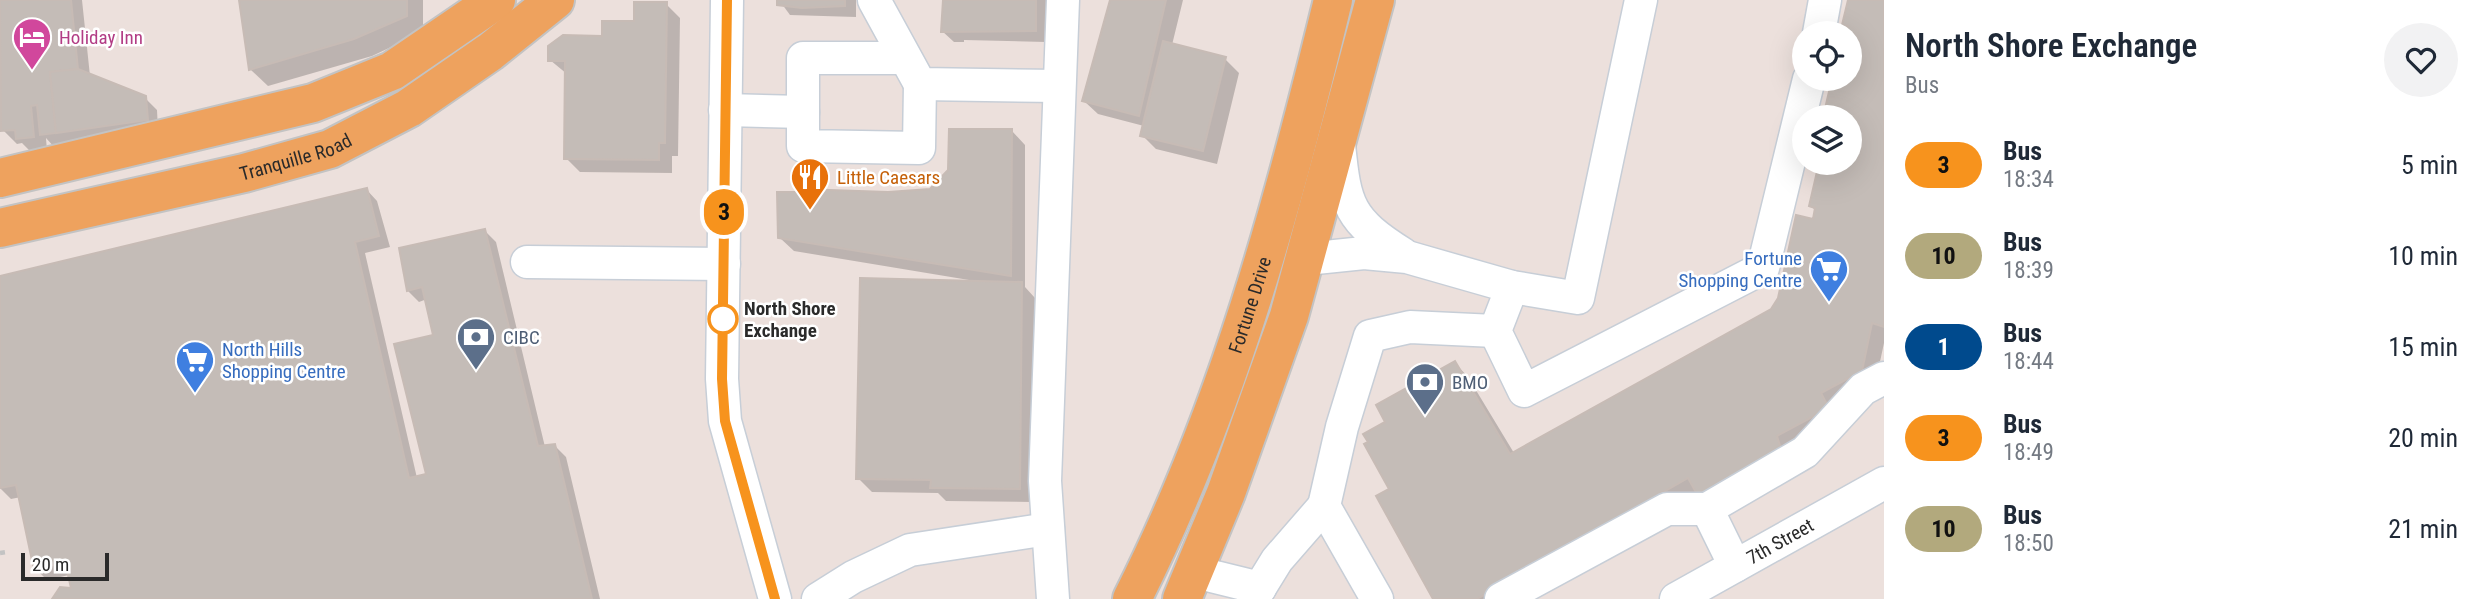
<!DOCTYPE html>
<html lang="en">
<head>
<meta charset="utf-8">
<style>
  :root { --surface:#fff; --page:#f2f2f3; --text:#1f2937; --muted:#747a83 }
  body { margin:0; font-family:"Roboto Condensed",sans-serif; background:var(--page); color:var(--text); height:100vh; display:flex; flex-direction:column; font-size:26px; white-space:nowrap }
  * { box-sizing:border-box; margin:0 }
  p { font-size:23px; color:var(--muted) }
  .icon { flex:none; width:38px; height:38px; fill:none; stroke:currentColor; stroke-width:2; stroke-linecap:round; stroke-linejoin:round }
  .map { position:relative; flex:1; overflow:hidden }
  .sheet { display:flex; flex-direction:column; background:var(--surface); width:595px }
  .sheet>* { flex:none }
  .badge { padding:0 14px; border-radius:23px; font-size:24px; line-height:46px }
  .tools { position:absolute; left:1792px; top:21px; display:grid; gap:14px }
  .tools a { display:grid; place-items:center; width:70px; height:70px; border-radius:50%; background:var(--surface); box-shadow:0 7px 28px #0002; font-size:35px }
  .scale { position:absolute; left:21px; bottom:18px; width:88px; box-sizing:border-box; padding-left:7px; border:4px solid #2a2a2a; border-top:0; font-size:19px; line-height:24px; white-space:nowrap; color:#2a2a2a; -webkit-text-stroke:5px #fff; paint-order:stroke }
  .map>.badge { position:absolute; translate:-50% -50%; box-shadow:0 0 0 4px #fff }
  .round { display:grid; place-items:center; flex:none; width:74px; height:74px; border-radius:37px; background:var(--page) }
  .headline { display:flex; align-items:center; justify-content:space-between; height:119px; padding:0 21px }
  h1 { font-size:33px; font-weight:600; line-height:52px }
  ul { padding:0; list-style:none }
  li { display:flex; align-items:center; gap:21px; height:91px; padding:0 21px }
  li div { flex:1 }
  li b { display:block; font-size:26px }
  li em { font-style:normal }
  li .badge { min-width:77px; font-weight:700; text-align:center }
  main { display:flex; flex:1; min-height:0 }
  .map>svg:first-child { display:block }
  .shadow { fill:#0003 }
  .building { fill:#c4bcb7; stroke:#c7bbb5; stroke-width:2 }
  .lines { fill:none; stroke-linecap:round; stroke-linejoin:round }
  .minor-casing { stroke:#c7ced7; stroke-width:35 }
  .major-casing { stroke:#c3c3c3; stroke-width:42 }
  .path { stroke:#c3c3c3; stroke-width:4.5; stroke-dasharray:5 3.5; stroke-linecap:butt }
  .minor { stroke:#fff; stroke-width:32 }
  .major { stroke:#eea25e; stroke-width:38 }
  .line-casing { stroke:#fff; stroke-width:16 }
  .line { stroke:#f7931d; stroke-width:10 }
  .stop-dot { fill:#fff; stroke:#f7931d; stroke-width:3.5 }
  .labels { text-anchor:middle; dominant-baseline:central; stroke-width:5; stroke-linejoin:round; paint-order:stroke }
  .hotel-label { font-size:19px; fill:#b23c85; stroke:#fff; text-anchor:start }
  .street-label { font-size:19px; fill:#2a2a2a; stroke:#fff }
  .food-label { font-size:19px; fill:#c56008; stroke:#fff; text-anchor:start }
  .shop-label { font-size:19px; fill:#366cbe; stroke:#fff; text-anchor:end }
  .stop-label { font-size:19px; font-weight:bold; fill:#2a2a2a; stroke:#fff; text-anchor:start }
  .service-label { font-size:19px; fill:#4e5e75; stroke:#fff; text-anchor:start }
</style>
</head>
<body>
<main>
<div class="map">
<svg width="1884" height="599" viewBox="0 0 1884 599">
  <rect width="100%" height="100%" fill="#ece0dc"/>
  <g class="shadow">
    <polygon points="0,0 82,0 90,76 145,98 157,110 158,130 55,148 46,138 47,151 31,152 22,143 17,144 3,130 0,119"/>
    <polygon points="241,0 423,0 423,32 372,56 268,86 251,70"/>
    <polygon points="779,0 856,0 856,17 790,15"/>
    <polygon points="945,0 1047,0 1046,42 964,40 964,42 954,42 942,31"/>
    <polygon points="1111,0 1183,0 1172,45 1225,59 1239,73 1217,164 1156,149 1142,135 1144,126 1098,114 1084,101"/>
    <polygon points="1848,0 1884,0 1884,343 1875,385 1841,422 1698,494 1514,599 1435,599 1391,489 1387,422 1455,363 1468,377 1514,453 1772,310 1814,221 1816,211 1811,206 1820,163 1850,163 1850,117 1826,117 1836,79 1850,79 1850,33 1844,24"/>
    <polygon points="666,4 680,18 678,156 672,156 672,173 580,172 566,158 567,74 550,60 635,23"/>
    <polygon points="1012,131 1025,145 1025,287 1035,298 1033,502 946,501 938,493 872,492 858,478 969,280 794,251 780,238 888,194 931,190"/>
    <polygon points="366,189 377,201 390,247 365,253 417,478 428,475 435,336 427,299 419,302 408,291 485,231 496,242 545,447 555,446 566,457 600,599 55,599 73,590 69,575 47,580 36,569 21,497 11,499 0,488 0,278"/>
  </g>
  <g class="building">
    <polygon points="0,0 71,0 78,69 50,72 56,133 40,135 37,105 31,106 34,137 16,139 15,130 1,131"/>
    <polygon points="239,0 407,0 407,16 354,39 249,70"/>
    <polygon points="777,0 845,0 845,6 802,8 777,5"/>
    <polygon points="1036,0 1036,31 941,32 943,0"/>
    <polygon points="1110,0 1166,0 1139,116 1082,101"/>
    <polygon points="1848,0 1884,0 1884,327 1872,323 1862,371 1821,393 1829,408 1777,436 1781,449 1698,496 1688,478 1477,599 1433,599 1376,496 1389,489 1364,444 1368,442 1363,434 1385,422 1376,405 1455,361 1510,454 1771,309 1778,298 1796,215 1813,219 1815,208 1809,206 1819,163 1850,163 1850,117 1823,117 1832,79 1850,79 1850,33 1846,33 1848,26 1842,25"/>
    <polygon points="634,2 667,2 665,143 659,143 659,160 564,159 565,61 548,61 548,46 563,35 602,36 602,21 634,21"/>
    <polygon points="1163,41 1226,57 1203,151 1140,136"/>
    <polygon points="78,69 146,96 148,120 56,133 50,72"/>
    <polygon points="949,129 1012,129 1011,276 778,238 777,192 801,192 801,189 888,192 930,189 948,170"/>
    <polygon points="367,188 379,236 355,242 409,478 426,474 394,344 433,335 422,287 407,291 399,248 485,229 538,446 555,444 592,599 52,599 60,587 71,588 65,562 34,570 16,485 0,488 0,276"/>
    <polygon points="860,278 1022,282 1020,489 930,488 931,480 856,479"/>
  </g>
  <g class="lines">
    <g class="minor-casing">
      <g id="minor">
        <polyline points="727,0 722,379 725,421 775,599"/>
        <polyline points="874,0 920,84 1059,86"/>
        <polyline points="1819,33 1825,0"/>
        <polyline points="905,58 803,58 803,146 919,148 920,84"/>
        <polyline points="725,110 803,112"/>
        <path d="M1339,144c6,62 10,76 64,110"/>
        <polyline points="1306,259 1364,253 1407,257 1512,287 1578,298 1641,0"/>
        <polyline points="527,262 724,264"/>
        <polyline points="1512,287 1495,331 1524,391 1763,268 1809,79"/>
        <polyline points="1707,509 1735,566"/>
        <polyline points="1195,572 1260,588"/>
        <polyline points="818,599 853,577 910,550 1048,529"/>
        <polyline points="1053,599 1045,481 1063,0"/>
        <polyline points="1253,599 1277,560 1324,506"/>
        <polyline points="1377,599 1324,506 1342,427 1370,336 1410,327 1495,331"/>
        <polyline points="1501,599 1667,509 1707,509 1805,452 1863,389 1884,378"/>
        <path id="s1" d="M1676,599l208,-116"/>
      </g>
    </g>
    <g class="major-casing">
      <g id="major">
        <polyline points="0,178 313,103 392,71 496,0"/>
        <path id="s2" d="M0,228l244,-55 86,-24 79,-41 81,-56 65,-52"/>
        <path id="s3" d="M1132,599c96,-190 151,-393 201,-599"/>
        <polyline points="1182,599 1226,493 1289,316 1375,0"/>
      </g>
    </g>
    <polyline class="path" points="0,553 7,552"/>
    <use href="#minor" class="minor"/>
    <use href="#major" class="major"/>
  </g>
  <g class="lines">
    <g class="line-casing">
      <polyline id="line" points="727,0 722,379 725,421 775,599"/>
    </g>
    <use href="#line" class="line"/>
  </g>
  <defs>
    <g id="hotel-pin" transform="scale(2.0125)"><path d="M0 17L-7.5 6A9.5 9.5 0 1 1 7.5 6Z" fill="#d1479c" stroke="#fff"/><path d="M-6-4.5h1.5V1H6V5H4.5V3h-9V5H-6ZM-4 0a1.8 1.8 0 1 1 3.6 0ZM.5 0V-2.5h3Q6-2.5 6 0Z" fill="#fff"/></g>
    <g id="restaurant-pin" transform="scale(2.0125)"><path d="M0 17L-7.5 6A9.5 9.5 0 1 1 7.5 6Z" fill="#e8710a" stroke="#fff"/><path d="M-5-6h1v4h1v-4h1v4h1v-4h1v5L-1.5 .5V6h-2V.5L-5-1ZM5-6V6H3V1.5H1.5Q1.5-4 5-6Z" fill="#fff"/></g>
    <g id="supermarket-pin" transform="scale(2.0125)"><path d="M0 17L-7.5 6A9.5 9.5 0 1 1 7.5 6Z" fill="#3f7fe0" stroke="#fff"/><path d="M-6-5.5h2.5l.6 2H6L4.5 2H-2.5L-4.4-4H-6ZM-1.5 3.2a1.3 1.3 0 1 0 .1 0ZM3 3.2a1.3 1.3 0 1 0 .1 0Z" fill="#fff"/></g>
    <g id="bank-pin" transform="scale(2.0125)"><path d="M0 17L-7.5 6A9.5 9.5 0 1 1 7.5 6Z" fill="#5c6f8a" stroke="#fff"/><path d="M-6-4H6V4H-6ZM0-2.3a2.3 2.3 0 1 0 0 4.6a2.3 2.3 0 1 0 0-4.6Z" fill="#fff"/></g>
  </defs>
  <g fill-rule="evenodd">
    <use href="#hotel-pin" x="32" y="37"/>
    <use href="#restaurant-pin" x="810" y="177"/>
    <use href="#supermarket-pin" x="1829" y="269"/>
    <use href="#bank-pin" x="476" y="337"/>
    <use href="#supermarket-pin" x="195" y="360"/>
    <use href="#bank-pin" x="1425" y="382"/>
  </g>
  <circle class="stop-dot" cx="723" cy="319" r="14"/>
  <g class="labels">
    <g class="hotel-label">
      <text x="59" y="37">Holiday Inn</text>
    </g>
    <g class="street-label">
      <text stroke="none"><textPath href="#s2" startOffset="304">Tranquille Road</textPath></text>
      <text stroke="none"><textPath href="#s3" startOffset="317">Fortune Drive</textPath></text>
      <text stroke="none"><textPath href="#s1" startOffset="119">7th Street</textPath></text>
    </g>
    <g class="food-label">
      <text x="837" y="177">Little Caesars</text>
    </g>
    <g class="shop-label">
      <text x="1802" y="258">Fortune<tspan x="1802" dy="22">Shopping Centre</tspan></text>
      <text x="222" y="349" text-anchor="start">North Hills<tspan x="222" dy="22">Shopping Centre</tspan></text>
    </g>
    <g class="stop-label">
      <text x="744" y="308">North Shore<tspan x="744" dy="22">Exchange</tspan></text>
    </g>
    <g class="service-label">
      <text x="503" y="337">CIBC</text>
      <text x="1452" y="382">BMO</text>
    </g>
  </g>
</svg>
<div class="tools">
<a><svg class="icon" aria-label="locate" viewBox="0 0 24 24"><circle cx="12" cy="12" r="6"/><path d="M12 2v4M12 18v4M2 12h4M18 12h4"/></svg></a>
<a><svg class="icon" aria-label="layers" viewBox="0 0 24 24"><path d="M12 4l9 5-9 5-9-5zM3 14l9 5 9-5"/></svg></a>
</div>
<div class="scale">20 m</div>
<b class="badge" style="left:724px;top:212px;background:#f7931d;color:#111">3</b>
</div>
<section class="sheet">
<div class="headline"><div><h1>North Shore Exchange</h1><p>Bus</p></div><a class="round"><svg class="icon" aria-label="heart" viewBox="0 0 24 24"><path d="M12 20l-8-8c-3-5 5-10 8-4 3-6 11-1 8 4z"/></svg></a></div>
<ul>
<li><span class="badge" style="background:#f7931d;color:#111">3</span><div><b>Bus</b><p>18:34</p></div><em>5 min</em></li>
<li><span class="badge" style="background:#b2a97d;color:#111">10</span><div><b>Bus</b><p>18:39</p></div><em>10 min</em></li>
<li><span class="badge" style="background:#004a8d;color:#fff">1</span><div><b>Bus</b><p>18:44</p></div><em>15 min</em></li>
<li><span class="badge" style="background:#f7931d;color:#111">3</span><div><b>Bus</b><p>18:49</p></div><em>20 min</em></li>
<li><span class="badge" style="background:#b2a97d;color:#111">10</span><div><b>Bus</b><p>18:50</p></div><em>21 min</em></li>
</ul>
</section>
</main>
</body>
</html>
